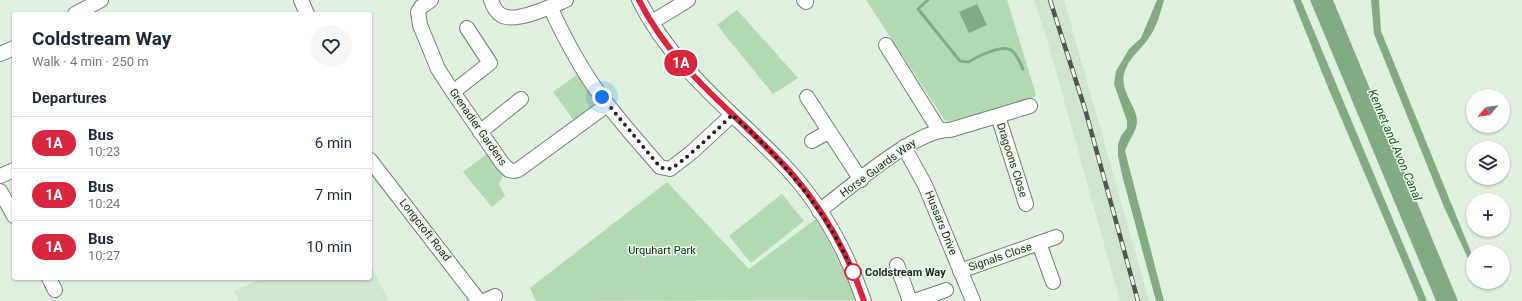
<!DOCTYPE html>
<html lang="en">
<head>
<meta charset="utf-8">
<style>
  :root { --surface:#fff; --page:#f6f6f7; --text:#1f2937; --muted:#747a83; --line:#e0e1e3 }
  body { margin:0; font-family:Roboto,sans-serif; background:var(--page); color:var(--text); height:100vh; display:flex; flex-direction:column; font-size:15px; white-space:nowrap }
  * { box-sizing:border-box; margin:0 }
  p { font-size:13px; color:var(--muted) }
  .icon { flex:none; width:22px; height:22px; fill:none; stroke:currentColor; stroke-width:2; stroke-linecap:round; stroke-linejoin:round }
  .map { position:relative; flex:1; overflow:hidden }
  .details { position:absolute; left:12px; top:12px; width:360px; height:268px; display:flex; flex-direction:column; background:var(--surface); border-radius:4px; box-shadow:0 1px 3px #0004 }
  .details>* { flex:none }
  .badge { padding:0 8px; border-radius:13px; font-size:14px; line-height:26px }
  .needle { width:26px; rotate:242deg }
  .buttons { position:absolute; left:1466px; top:89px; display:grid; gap:8px }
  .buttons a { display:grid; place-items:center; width:44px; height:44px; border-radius:50%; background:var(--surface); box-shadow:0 1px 3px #0004; font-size:20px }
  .you { position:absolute; width:20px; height:20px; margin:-10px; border:3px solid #fff; border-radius:50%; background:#1a73e8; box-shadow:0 0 0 6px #1a73e833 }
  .map>.badge { position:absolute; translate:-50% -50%; box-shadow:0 0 0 2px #fff }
  h2 { padding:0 20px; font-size:15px; line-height:36px }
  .round { display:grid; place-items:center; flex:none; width:42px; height:42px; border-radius:21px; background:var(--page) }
  .headline { display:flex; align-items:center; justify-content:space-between; height:68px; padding:0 20px }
  h1 { font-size:19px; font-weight:700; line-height:30px }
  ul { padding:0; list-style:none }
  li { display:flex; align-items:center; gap:12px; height:52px; padding:0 20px; border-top:1px solid var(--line) }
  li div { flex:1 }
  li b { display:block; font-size:15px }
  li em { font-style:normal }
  li .badge { min-width:44px; font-weight:700; text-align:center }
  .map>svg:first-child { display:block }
  .built { fill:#cee5ce }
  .green { fill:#b2d9b1 }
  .water { fill:#84aa84 }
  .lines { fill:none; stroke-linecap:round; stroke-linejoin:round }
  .stream { stroke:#84aa84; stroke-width:3 }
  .minor-casing { stroke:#718071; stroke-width:16 }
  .minor { stroke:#fff; stroke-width:14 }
  .rail-casing { stroke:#4d574d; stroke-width:4.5 }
  .rail { stroke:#ecfdeb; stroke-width:3; stroke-dasharray:9; stroke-linecap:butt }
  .line-casing { stroke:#fff; stroke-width:9 }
  .line { stroke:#d7263d; stroke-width:6 }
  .walk { stroke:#1f261f; stroke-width:4; stroke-dasharray:0 7.2 }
  .stop-dot { fill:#fff; stroke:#d7263d; stroke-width:2 }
  .labels { text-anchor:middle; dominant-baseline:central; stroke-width:3; stroke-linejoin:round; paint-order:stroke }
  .street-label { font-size:11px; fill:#1f261f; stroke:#ecfdeb }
  .park-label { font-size:11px; fill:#08320c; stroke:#ecfdeb }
  .stop-label { font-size:11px; font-weight:bold; fill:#1f261f; stroke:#ecfdeb; text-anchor:start }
  .water-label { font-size:12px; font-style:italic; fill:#1c5320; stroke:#ecfdeb }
</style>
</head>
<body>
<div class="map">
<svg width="1522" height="301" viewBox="0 0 1522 301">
  <rect width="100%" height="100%" fill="#def0de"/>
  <g class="built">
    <polygon points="1034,0 1064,0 1149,301 1120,301 1049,46"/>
    <polygon points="370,264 389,301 238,301 234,291 263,278 370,278"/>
  </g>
  <g class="green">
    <polygon points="866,0 1007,0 1036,95 1030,100 946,122"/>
    <polygon points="737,10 798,78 773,94 717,25"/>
    <polygon points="578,74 595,102 595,105 575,122 553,92"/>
    <polygon points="488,153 504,173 499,184 505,196 492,207 463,172"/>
    <polygon points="667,182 749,269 817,218 858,300 536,301 530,288"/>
    <polygon points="782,194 804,221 751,263 729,236"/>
  </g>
  <g class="water">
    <path d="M1157,0h7c-4,14 -7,27 -16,39 -8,12 -20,19 -24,35 -4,18 12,31 13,46 1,10 -9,21 -12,31l39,150h-8l-34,-126 -4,-19v-12l3,-8 6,-8v-7l-13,-37 2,-13 13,-22 12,-11z"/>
    <polygon points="1293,0 1301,0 1427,301 1419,301 1327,85"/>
    <polygon points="1310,0 1333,0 1458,301 1436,301"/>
    <polygon points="1371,0 1379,0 1381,31 1473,257 1473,269 1444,207 1374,34"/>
    <polygon points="977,4 987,25 969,33 959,12"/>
  </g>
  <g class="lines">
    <path class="stream" d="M928,0l-10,9 42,52 9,1c7,-5 33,-18 42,-12 6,4 9,13 12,19"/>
    <g class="minor-casing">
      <g id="minor">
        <polyline points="301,0 307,14"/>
        <polyline points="431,0 421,7 418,12 420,25 438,69 453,92 502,163 509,170 514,171 518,170 607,105"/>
        <path d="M491,0c2,6 5,12 10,15 14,9 51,-9 65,-15"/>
        <path d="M639,0c32,65 89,108 139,159 39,39 68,90 86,142"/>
        <polyline points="804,0 806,2"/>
        <path d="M550,7c12,26 25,51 41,75 20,30 45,57 69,85l10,2 22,-17 40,-37"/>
        <polyline points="75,14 101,0"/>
        <polyline points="652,22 688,0"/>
        <polyline points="886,45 939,130"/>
        <polyline points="0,54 14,48"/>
        <polyline points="453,92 490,63 467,28"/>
        <polyline points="807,97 861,180"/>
        <polyline points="998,116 1026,204"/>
        <polyline points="480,132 521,99"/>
        <polyline points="812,141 828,132"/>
        <polyline points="904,147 925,185 973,301"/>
        <polyline points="370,160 479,301"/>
        <polyline points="0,176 14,170"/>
        <polyline points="0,191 14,216"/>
        <path d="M819,211c30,-22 96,-82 131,-81l80,-24"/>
        <polyline points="1039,243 1053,282"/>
        <polyline points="897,265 910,301"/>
        <polyline points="960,271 1056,237"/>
        <polyline points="49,278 55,290"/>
        <polyline points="484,301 495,296"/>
        <polyline points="914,301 946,290"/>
      </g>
    </g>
    <use href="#minor" class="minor"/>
    <g class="rail-casing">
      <polyline id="rail" points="1050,0 1085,109 1138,301"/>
    </g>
    <use href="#rail" class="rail"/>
  </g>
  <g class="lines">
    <g class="line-casing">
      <path id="line" d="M639,0c36,73 101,115 154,175 31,36 56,81 71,126"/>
    </g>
    <use href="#line" class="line"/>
    <path class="walk" d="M602,97l58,70c3,1 5,2 9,2 11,-3 53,-44 63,-54 52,45 95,97 122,159l-1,-2"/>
  </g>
  <circle class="stop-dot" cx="853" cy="272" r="8"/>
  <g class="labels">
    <g class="street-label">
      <text transform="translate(478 127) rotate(55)">Grenadier Gardens</text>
      <text transform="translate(1012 160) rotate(72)">Dragoons Close</text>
      <text transform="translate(878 168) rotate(-36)">Horse Guards Way</text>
      <text transform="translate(941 223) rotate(68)">Hussars Drive</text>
      <text transform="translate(425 230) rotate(52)">Longcroft Road</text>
      <text transform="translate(1000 257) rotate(-19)">Signals Close</text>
    </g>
    <g class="park-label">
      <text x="662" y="250">Urquhart Park</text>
    </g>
    <g class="stop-label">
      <text x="865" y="272">Coldstream Way</text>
    </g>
    <g class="water-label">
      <text transform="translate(1395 145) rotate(67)">Kennet and Avon Canal</text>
    </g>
  </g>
</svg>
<div class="buttons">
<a><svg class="needle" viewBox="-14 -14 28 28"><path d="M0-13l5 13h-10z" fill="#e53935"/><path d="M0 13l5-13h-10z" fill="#747a83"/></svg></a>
<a><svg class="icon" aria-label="layers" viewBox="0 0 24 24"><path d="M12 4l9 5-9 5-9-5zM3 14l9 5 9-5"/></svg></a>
<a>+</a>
<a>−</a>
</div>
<div class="you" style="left:602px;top:97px"></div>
<b class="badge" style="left:681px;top:63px;background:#d7263d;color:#fff">1A</b>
<section class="details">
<div class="headline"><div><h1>Coldstream Way</h1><p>Walk · 4 min · 250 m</p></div><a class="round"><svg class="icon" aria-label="heart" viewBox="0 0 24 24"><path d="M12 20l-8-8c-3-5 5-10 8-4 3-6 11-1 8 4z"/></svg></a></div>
<h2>Departures</h2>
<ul>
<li><span class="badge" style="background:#d7263d;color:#fff">1A</span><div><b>Bus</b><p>10:23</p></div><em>6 min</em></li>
<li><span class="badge" style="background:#d7263d;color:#fff">1A</span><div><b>Bus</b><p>10:24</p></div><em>7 min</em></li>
<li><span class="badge" style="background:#d7263d;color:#fff">1A</span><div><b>Bus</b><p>10:27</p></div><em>10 min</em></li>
</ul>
</section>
</div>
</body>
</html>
